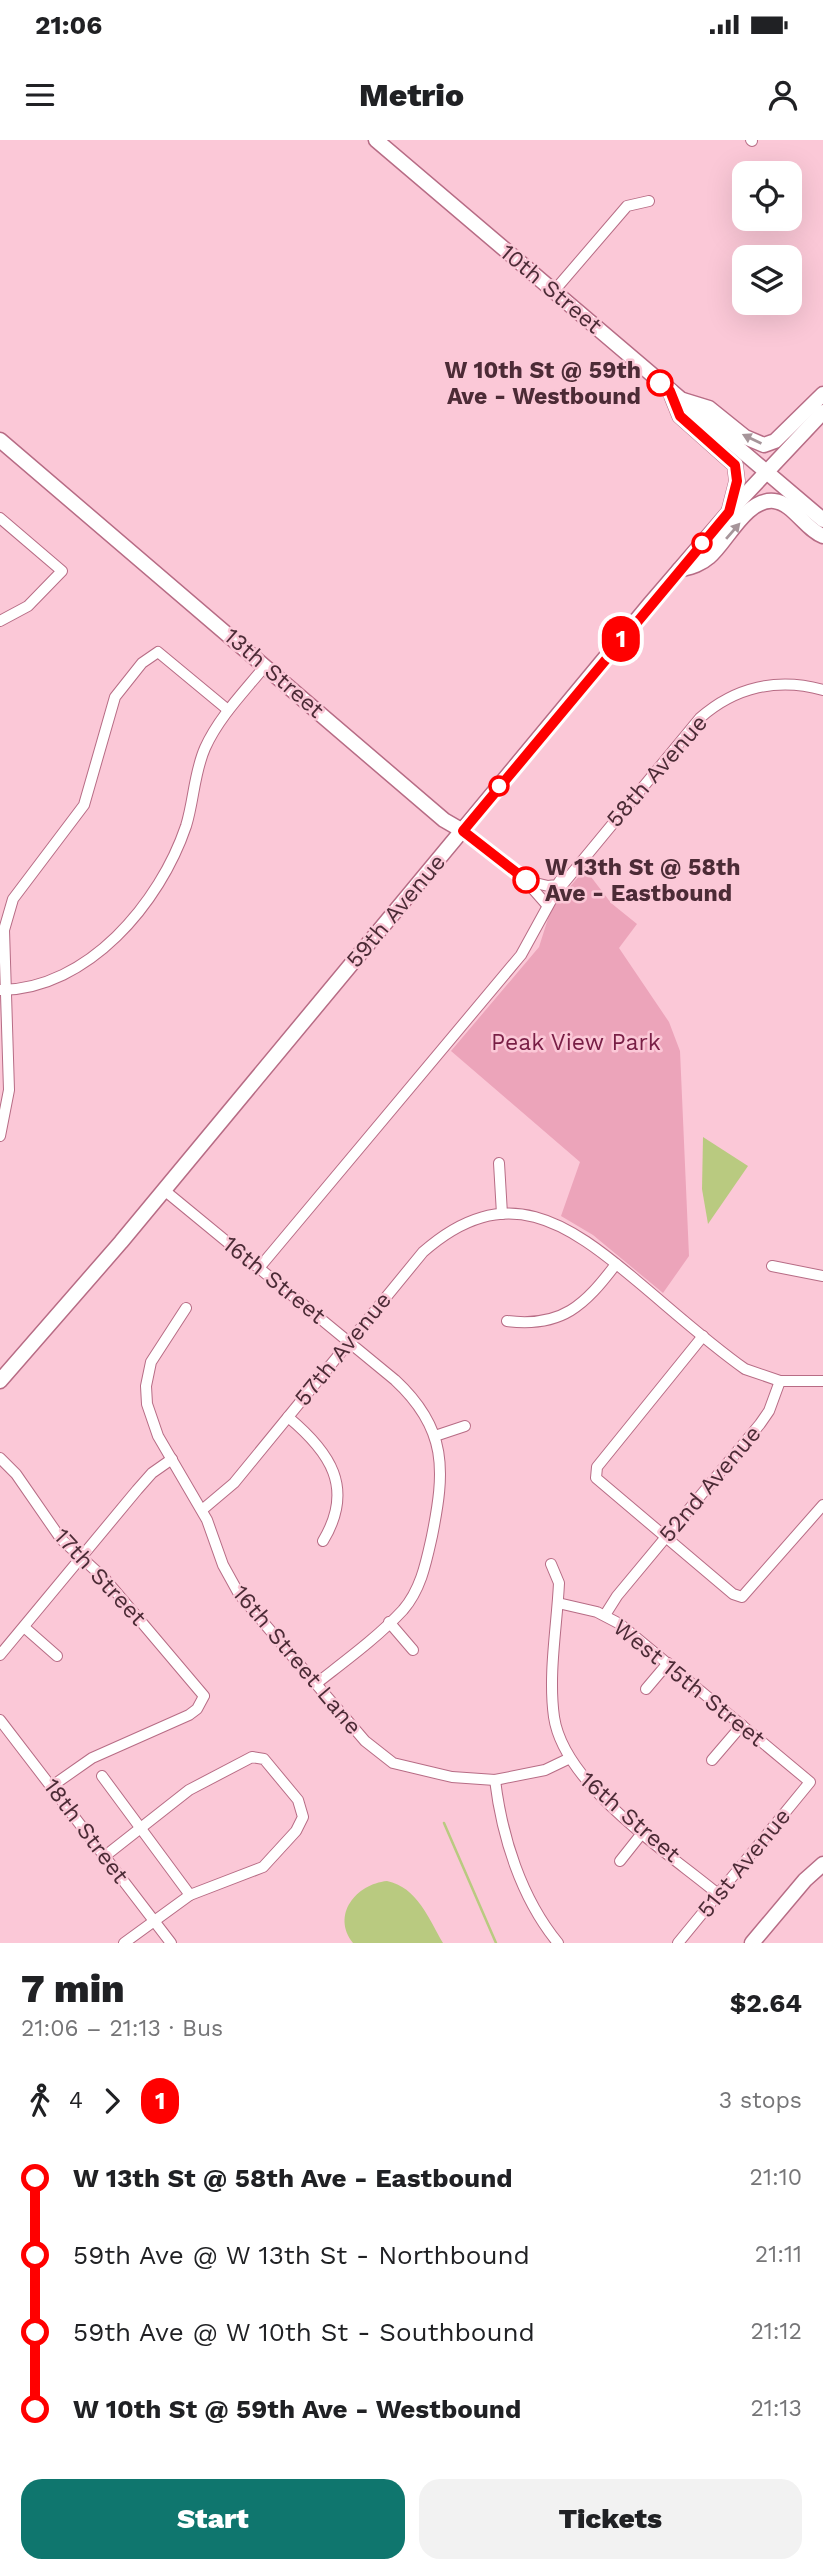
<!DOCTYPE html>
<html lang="en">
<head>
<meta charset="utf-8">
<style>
  :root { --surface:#fff; --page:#f2f2f2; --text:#202124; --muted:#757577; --accent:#0f766e }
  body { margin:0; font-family:"Work Sans",sans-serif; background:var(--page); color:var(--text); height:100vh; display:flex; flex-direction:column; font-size:26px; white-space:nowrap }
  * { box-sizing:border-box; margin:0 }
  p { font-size:23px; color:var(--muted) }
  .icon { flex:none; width:38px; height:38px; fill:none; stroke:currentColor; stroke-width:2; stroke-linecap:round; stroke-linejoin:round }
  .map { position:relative; height:1803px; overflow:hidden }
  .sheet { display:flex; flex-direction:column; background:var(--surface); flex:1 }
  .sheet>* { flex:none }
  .badge { padding:0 14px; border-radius:23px; font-size:24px; line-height:46px }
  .tools { position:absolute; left:732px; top:21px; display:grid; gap:14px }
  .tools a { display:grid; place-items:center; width:70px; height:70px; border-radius:14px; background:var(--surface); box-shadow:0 7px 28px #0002; font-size:35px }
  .map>.badge { position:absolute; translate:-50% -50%; box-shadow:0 0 0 4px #fff }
  .legs { display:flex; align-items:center; gap:10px; height:77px; padding:0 21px; font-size:23px }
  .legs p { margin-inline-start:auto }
  .head { display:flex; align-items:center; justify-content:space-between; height:119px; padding:0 21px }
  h1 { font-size:38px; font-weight:800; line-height:52px }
  .primary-button { display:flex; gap:14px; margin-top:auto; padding:14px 21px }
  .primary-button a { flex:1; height:80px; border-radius:21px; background:var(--accent); color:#fff; font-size:28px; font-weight:800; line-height:80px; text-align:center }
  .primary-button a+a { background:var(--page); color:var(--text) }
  ul { padding:0 21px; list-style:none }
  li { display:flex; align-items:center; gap:24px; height:77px; font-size:26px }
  li i { display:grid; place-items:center; width:10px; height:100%; margin:0 9px; background:currentColor }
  li i::after { content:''; width:18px; height:18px; margin:-9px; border:5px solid; border-radius:50%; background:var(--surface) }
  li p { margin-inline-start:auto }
  li:first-child i { background:linear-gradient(#0000 50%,currentColor 0) }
  li:last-child i { background:linear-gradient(currentColor 50%,#0000 0) }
  .status { display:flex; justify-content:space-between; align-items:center; height:49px; padding:0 35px; background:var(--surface); direction:ltr }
  .status svg { height:19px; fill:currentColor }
  header { display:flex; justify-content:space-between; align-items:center; height:91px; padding:0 21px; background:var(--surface); font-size:32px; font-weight:800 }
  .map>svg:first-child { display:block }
  .green { fill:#eca4ba }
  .water { fill:#b9ca80 }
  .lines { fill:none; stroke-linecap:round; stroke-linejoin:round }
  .stream { stroke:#b9ca80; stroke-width:2.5 }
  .street-casing { stroke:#b76c85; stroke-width:12 }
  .secondary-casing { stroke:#b76c85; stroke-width:17 }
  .primary-casing { stroke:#b76c85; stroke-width:17 }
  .street { stroke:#fff; stroke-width:10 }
  .secondary { stroke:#fff; stroke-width:14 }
  .primary { stroke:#fff; stroke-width:14 }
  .oneway { fill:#a6959a }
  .line-1-casing { stroke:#fff; stroke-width:16 }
  .line-1 { stroke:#f00; stroke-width:10 }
  .stop-1-dot { fill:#fff; stroke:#f00; stroke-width:3.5 }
  .labels { text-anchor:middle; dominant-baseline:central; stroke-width:5; stroke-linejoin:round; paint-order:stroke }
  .street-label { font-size:23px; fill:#4c2b36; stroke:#fbc8d7 }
  .stop-label { font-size:23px; font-weight:bold; fill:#4c2b36; stroke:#fbc8d7; text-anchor:end }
  .park-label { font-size:23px; fill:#781e45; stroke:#fbc8d7 }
</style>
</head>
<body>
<div class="status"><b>21:06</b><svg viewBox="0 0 49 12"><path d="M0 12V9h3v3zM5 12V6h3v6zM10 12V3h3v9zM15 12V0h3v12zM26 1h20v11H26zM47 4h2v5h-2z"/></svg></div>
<header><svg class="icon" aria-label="menu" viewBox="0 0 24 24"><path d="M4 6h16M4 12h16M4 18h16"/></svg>Metrio<svg class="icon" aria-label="person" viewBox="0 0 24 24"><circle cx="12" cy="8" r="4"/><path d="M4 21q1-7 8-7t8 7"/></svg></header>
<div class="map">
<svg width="823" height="1803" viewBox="0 0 823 1803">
  <rect width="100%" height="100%" fill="#fbc8d7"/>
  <polygon class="green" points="585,729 611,763 637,784 619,808 669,882 680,911 689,1116 663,1153 593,1095 561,1076 580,1022 451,911 539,807 551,769"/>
  <g class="water">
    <polygon points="703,997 748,1026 708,1084 702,1049"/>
    <path d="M387,1741c30,6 42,38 56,62h-90c-22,-28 3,-59 34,-62z"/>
  </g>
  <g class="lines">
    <polyline class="stream" points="444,1683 496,1803"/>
    <g class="street-casing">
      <g id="street">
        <polyline points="751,0 752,1"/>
        <polyline points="554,151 627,66 649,61"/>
        <polyline points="0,378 62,431 28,466 0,481"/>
        <polyline points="463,691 525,740 547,765"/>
        <polyline points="527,741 548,746 557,745 561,739"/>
        <path d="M1,850c87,-1 159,-87 185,-164 8,-26 8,-53 19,-78 14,-31 39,-56 60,-82"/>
        <polyline points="0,996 9,950 4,790 13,759 84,665 115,557 142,523 158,512 228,570"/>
        <polyline points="499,1023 502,1074"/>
        <path d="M164,1050l231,190c53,49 50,91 37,156 -6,27 -11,53 -29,74 -25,27 -58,51 -86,73"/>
        <polyline points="772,1126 823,1136"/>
        <path d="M259,1128l262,-313 33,-60 146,-177c35,-31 78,-41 123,-28"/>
        <polyline points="186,1168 151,1222 146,1246 147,1264 158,1296 207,1380 223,1425 239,1454 365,1601 393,1623 452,1637 495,1640 545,1630 568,1619"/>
        <path d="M507,1181c55,7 78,-16 109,-57"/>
        <polyline points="703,1196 597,1327 596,1338 733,1454 742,1457 823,1365"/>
        <path d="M288,1277c42,35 67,71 35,124"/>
        <polyline points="435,1296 465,1286"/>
        <polyline points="0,1318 16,1334 61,1399 105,1439 204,1556 197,1569 189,1575 92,1618 52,1646"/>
        <path d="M202,1370l32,-27 189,-231c83,-73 144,-30 214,29 36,30 70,61 108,88l35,12h43"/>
        <path d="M551,1424l8,19c-2,43 -11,91 -5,134 10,68 112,134 164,177"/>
        <polyline points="558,1463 597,1472 620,1484 810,1642 678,1803"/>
        <polyline points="605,1475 617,1456 760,1284 769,1271 780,1241"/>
        <polyline points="389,1482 413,1510"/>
        <polyline points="24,1487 57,1516"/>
        <polyline points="0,1515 137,1350 152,1333 172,1319"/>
        <polyline points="646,1549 668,1523"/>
        <polyline points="0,1580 171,1803"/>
        <polyline points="712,1620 742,1585"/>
        <polyline points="102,1636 190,1755"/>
        <path d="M495,1640c7,57 26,118 63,163"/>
        <polyline points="105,1716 189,1650 252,1617 264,1619 298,1660 303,1677 296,1691 263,1727 190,1755 124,1803"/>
        <polyline points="620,1721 643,1692"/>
      </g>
    </g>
    <g class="secondary-casing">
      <g id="secondary">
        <polyline points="0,300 444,680 463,691"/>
        <polyline points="0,1241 121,1102 649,465 729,372 823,272"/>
        <polyline points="752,1803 805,1740 823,1724"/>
      </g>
    </g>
    <g class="primary-casing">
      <g id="primary">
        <polyline points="376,0 823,380"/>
        <polyline points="672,256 680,276 735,325 737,341 729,372"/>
        <polyline points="683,260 709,268 745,297 764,305 775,301 823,254"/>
        <path d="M679,430c11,-3 21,-5 30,-13 18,-15 37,-59 65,-56 19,2 31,28 49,35"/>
      </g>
    </g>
    <use href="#street" class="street"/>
    <use href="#secondary" class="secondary"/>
    <use href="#primary" class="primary"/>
  </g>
  <defs><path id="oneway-solid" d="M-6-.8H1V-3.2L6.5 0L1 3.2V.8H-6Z" transform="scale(1.75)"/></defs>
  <g class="oneway">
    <use href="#oneway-solid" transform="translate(752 299) rotate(-154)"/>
    <use href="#oneway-solid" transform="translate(733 391) rotate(-49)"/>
  </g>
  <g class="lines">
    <g class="line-1-casing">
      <polyline id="line-1" points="526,740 463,691 729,372 737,341 735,325 680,276 670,251 660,243"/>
    </g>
    <use href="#line-1" class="line-1"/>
  </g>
  <g class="stop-1-dot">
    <circle cx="660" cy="243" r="12"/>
    <circle cx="702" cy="403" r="9"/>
    <circle cx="499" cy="646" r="9"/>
    <circle cx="526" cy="740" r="12"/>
  </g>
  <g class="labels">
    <g class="street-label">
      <text transform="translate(551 149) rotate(40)">10th Street</text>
      <text transform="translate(274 533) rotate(41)">13th Street</text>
      <text transform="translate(657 631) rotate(-49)">58th Avenue</text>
      <text transform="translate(396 771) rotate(-50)">59th Avenue</text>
      <text transform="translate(274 1140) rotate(39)">16th Street</text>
      <text transform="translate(343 1209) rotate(-51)">57th Avenue</text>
      <text transform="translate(710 1344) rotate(-50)">52nd Avenue</text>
      <text transform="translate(100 1437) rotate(47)">17th Street</text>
      <text transform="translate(297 1520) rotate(50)">16th Street Lane</text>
      <text transform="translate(689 1543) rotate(39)">West 15th Street</text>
      <text transform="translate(630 1677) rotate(41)">16th Street</text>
      <text transform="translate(86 1691) rotate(53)">18th Street</text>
      <text transform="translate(744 1723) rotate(-51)">51st Avenue</text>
    </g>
    <g class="stop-label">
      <text x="641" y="230">W 10th St @ 59th<tspan x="641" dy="26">Ave - Westbound</tspan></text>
      <text x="545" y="727" text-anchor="start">W 13th St @ 58th<tspan x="545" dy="26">Ave - Eastbound</tspan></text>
    </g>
    <g class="park-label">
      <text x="576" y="902">Peak View Park</text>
    </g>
  </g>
</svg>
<div class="tools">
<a><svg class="icon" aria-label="locate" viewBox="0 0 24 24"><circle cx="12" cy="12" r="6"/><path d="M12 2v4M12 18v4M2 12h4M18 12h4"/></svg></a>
<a><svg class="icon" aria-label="layers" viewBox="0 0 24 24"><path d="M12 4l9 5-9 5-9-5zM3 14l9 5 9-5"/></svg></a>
</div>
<b class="badge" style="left:621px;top:499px;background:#f00;color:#fff">1</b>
</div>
<section class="sheet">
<div class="head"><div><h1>7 min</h1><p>21:06 – 21:13 · Bus</p></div><b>$2.64</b></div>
<div class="legs"><svg class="icon" aria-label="walk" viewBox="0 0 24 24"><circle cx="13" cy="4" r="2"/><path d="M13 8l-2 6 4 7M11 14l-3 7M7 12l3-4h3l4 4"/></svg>4<svg class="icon" aria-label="forward" viewBox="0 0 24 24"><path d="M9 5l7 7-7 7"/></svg><b class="badge" style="background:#f00;color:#fff">1</b><p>3 stops</p></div>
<ul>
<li><i style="color:#f00"></i><b>W 13th St @ 58th Ave - Eastbound</b><p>21:10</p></li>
<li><i style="color:#f00"></i><span>59th Ave @ W 13th St - Northbound</span><p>21:11</p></li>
<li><i style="color:#f00"></i><span>59th Ave @ W 10th St - Southbound</span><p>21:12</p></li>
<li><i style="color:#f00"></i><b>W 10th St @ 59th Ave - Westbound</b><p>21:13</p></li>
</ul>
<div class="primary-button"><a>Start</a><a>Tickets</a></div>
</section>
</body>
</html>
